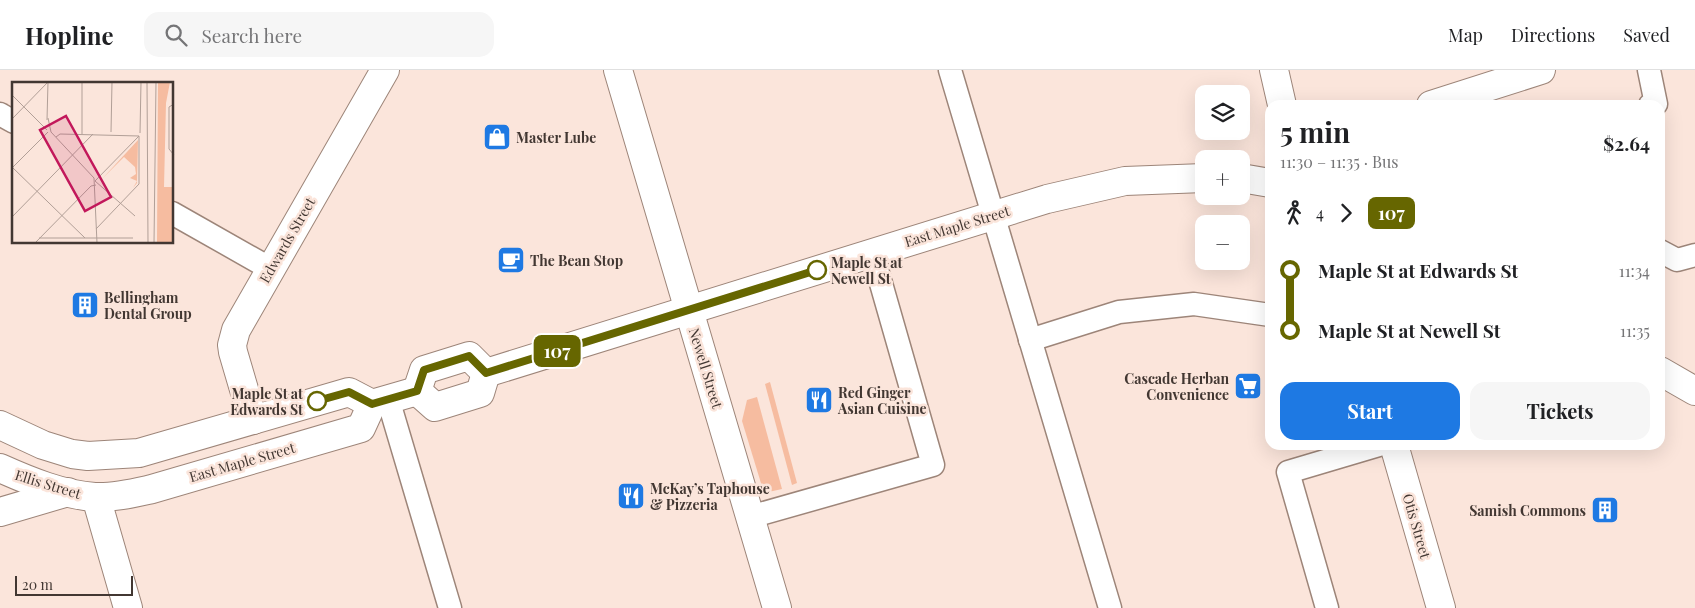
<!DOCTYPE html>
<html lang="en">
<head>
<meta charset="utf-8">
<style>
  :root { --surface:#fff; --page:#f6f6f6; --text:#202124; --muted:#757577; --line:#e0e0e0; --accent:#1e79e3 }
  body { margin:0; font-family:"Playfair Display",serif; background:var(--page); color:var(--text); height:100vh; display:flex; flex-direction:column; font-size:19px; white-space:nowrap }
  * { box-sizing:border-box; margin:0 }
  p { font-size:16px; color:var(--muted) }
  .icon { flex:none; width:28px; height:28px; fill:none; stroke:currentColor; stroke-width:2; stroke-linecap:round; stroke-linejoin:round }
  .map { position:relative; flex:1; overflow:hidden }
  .details { position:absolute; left:1265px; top:30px; width:400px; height:350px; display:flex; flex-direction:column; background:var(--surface); border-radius:15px; box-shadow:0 5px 20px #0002 }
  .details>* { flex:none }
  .badge { padding:0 10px; border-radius:8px; font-size:18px; line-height:32px }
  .controls { position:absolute; left:1195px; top:15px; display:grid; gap:10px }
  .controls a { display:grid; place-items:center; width:55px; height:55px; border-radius:10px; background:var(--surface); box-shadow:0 5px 20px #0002; font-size:25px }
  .scale { position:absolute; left:15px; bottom:12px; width:118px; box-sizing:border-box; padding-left:5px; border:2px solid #423732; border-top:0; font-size:14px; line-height:18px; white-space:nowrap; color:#423732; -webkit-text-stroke:4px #fbe5db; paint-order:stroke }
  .map>.badge { position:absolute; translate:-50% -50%; box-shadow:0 0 0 2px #fff }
  .legs { display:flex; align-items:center; gap:8px; height:55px; padding:0 15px; font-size:16px }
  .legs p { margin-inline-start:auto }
  .summary { display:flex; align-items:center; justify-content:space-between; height:85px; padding:0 15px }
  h1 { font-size:28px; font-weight:700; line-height:38px }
  .cta { display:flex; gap:10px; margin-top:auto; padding:10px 15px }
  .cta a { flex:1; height:58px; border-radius:15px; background:var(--accent); color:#fff; font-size:20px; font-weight:700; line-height:58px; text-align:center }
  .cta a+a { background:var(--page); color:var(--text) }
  ul { padding:0 15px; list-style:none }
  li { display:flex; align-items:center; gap:18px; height:60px; font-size:19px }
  li i { display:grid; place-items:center; width:8px; height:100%; margin:0 6px; background:currentColor }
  li i::after { content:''; width:12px; height:12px; margin:-6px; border:4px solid; border-radius:50%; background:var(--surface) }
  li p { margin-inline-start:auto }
  li:first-child i { background:linear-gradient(#0000 50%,currentColor 0) }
  li:last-child i { background:linear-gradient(currentColor 50%,#0000 0) }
  header { display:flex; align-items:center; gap:30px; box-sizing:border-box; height:70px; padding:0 25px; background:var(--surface); border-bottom:1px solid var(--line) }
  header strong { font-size:24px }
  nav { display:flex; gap:28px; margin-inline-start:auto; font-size:18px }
  .search { width:350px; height:45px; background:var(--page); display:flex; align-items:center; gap:12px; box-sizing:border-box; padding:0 18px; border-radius:15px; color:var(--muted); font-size:19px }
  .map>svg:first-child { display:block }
  .green { fill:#f6bca0 }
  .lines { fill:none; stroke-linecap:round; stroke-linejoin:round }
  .service-casing { stroke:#9d8579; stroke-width:25 }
  .minor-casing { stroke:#9d8579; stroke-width:30 }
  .secondary-casing { stroke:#9d8579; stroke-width:30 }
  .service { stroke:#fff; stroke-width:22 }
  .minor { stroke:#fff; stroke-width:28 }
  .secondary { stroke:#fff; stroke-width:28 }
  .line-1-casing { stroke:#fff; stroke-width:11 }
  .line-1 { stroke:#660; stroke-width:8 }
  .stop-1-dot { fill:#fff; stroke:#660; stroke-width:2.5 }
  .labels { text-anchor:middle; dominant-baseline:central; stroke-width:5; stroke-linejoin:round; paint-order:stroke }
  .poi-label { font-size:14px; font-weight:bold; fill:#423732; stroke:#fbe5db; text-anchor:start }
  .street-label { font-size:14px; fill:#423732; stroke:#fbe5db }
  .stop-label { font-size:14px; font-weight:bold; fill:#423732; stroke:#fbe5db; text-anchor:start }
  .inset-road { fill:none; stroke:#b19f97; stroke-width:1 }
  .view { fill:#c2185b; fill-opacity:0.15; stroke:#c2185b; stroke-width:2.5 }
  .inset-edge { fill:none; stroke:#423732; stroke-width:2.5 }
</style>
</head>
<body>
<header>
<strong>Hopline</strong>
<div class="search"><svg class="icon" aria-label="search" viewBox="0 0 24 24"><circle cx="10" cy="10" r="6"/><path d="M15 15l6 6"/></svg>Search here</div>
<nav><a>Map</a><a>Directions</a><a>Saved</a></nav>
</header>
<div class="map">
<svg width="1695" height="538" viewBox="0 0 1695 538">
  <rect width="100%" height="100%" fill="#fbe5db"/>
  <g class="green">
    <polygon points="770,312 797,413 792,415 765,314"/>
    <polygon points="757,327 782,419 764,423 742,351 747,330"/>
  </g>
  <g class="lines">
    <g class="service-casing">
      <g id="service">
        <polyline points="950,0 1110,538"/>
        <polyline points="1649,0 1656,34 1650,35"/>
        <polyline points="0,44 14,52"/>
        <polyline points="172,143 271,199"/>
        <polyline points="1660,181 1677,190 1695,185"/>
        <polyline points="1030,270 1119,242 1194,234 1270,245"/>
        <polyline points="388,329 450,538"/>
        <polyline points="750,447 933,395 872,182"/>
        <polyline points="1327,538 1288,402 1379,375"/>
      </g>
    </g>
    <g class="minor-casing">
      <g id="minor">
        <polyline points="618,0 777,538"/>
        <polyline points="1274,0 1282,35"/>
        <polyline points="1431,35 1541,0"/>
        <polyline points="253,350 233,282 232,275 236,260 385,0"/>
        <polyline points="1394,375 1441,538"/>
        <polyline points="96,427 128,538"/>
        <polyline points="0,442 68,422"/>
      </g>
    </g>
    <g class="secondary-casing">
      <g id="secondary">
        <polyline points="1241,108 1270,113"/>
        <polyline points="1660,301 1695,321"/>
        <polyline points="486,303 1047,129 1125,111 1204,108"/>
        <polyline points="417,321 435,337 480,323 486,303"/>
        <polyline points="417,321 424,300 469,286 486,303"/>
        <polyline points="0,355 43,375 72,384 88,386 139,383 349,322 372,334 417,321"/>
        <path d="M0,398c29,13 63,27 95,29 19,1 39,-4 57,-8l209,-61 11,-24"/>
      </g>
    </g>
    <use href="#service" class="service"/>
    <use href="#minor" class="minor"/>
    <use href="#secondary" class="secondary"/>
  </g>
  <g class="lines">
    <g class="line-1-casing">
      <polyline id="line-1" points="317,331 349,322 372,334 417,321 424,300 469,286 486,303 817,200"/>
    </g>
    <use href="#line-1" class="line-1"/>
  </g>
  <defs>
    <g id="shop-square" transform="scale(1.4375)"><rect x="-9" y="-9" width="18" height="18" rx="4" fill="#1e79e3" stroke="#fbe5db"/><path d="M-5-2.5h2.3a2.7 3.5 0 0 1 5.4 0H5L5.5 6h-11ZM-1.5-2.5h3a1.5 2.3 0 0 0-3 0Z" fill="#fff"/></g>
    <g id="cafe-square" transform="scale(1.4375)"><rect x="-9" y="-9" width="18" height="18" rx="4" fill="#1e79e3" stroke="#fbe5db"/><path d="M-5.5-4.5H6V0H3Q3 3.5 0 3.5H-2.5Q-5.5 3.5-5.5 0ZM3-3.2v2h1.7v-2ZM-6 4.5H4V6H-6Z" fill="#fff"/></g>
    <g id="building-square" transform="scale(1.4375)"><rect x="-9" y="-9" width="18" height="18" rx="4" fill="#1e79e3" stroke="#fbe5db"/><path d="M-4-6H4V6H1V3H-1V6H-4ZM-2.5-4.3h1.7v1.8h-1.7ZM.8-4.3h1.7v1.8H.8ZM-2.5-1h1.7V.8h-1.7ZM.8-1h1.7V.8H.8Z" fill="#fff"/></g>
    <g id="supermarket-square" transform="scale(1.4375)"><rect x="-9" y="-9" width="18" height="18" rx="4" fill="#1e79e3" stroke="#fbe5db"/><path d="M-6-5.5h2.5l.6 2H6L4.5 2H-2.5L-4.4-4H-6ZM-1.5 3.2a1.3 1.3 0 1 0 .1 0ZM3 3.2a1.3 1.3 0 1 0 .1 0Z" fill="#fff"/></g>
    <g id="restaurant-square" transform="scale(1.4375)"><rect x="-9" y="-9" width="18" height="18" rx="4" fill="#1e79e3" stroke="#fbe5db"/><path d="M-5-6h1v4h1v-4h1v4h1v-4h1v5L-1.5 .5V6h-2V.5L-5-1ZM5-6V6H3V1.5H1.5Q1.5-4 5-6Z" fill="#fff"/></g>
  </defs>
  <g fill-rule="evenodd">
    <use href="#shop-square" x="497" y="67"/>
    <use href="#cafe-square" x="511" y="190"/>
    <use href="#building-square" x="85" y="235"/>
    <use href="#supermarket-square" x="1248" y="316"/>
    <use href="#restaurant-square" x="819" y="330"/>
    <use href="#restaurant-square" x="631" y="426"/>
    <use href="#building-square" x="1605" y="440"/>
  </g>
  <g class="stop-1-dot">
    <circle cx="817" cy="200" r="9"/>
    <circle cx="317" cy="331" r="9"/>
  </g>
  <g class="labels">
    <g class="poi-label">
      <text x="516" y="67">Master Lube</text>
      <text x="530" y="190">The Bean Stop</text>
      <text x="104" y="227">Bellingham<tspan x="104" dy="16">Dental Group</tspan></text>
      <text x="1229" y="308" text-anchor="end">Cascade Herban<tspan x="1229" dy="16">Convenience</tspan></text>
      <text x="838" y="322">Red Ginger<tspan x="838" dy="16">Asian Cuisine</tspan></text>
      <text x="650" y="418">McKay’s Taphouse<tspan x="650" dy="16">&amp; Pizzeria</tspan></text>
      <text x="1586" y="440" text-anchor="end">Samish Commons</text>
    </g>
    <g class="street-label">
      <text transform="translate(957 156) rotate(-17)">East Maple Street</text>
      <text transform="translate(287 170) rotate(-60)">Edwards Street</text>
      <text transform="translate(706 298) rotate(73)">Newell Street</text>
      <text transform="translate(242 392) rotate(-16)">East Maple Street</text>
      <text transform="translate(48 414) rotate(17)">Ellis Street</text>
      <text transform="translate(1417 456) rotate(74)">Otis Street</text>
    </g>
    <g class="stop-label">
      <text x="831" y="192">Maple St at<tspan x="831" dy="16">Newell St</tspan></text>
      <text x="303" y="323" text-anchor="end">Maple St at<tspan x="303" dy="16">Edwards St</tspan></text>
    </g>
  </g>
  <g transform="translate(12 12)">
    <rect width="161" height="161" fill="#fbe5db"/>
    <path d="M146,0h12l-4,21 -2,84h9v56h-16zM126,58l-1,43 -4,5 4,-7 -7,-3 6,-4 -1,-7 -11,-10 -22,22z" fill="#f6bca0"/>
    <path class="inset-road" d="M135,0l1,161M0,13l35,35M162,22l-5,3v42l5,6M36,36l3,14 43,46 3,65M0,37l36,-37M35,38l1,-38M99,50l1,-50M128,51l1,-51M70,52v-52M44,55l4,-3 79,2M0,85l73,71M0,86l36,-36M123,134l-40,-35 44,-45M0,135l81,-83M84,147l43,-45v-48M27,156h94M23,161l56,-57 5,-1M142,161l2,-161"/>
    <path class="view" d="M54,34l45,81 -26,14 -45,-81z"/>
    <rect width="161" height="161" class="inset-edge"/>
  </g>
</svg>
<div class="controls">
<a><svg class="icon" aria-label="layers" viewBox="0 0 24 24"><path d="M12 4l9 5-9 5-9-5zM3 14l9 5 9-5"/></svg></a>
<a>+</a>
<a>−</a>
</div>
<div class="scale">20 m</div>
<b class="badge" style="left:557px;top:281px;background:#660;color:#fff">107</b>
<section class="details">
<div class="summary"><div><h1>5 min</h1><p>11:30 – 11:35 · Bus</p></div><b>$2.64</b></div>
<div class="legs"><svg class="icon" aria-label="walk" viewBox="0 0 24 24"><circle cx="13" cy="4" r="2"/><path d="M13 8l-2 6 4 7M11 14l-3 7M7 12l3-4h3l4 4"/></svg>4<svg class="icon" aria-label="forward" viewBox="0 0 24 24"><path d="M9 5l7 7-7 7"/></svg><b class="badge" style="background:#660;color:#fff">107</b></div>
<ul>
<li><i style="color:#660"></i><b>Maple St at Edwards St</b><p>11:34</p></li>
<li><i style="color:#660"></i><b>Maple St at Newell St</b><p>11:35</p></li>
</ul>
<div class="cta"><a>Start</a><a>Tickets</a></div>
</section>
</div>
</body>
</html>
